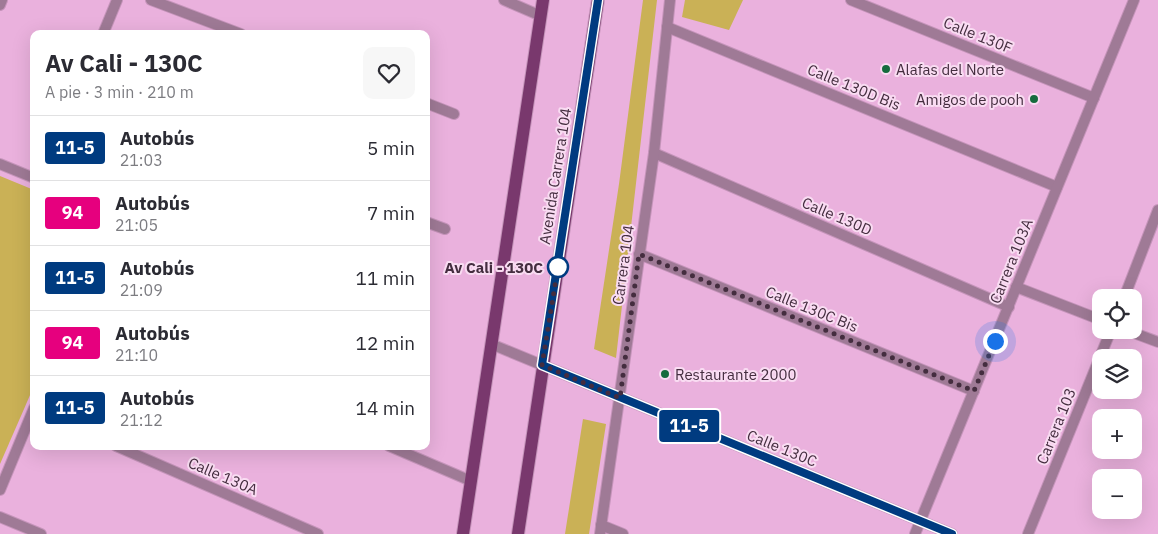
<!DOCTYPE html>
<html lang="es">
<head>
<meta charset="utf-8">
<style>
  :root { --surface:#fff; --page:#f7f7f7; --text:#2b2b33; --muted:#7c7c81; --line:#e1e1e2 }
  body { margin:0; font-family:"IBM Plex Sans",sans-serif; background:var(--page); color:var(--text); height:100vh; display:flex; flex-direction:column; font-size:19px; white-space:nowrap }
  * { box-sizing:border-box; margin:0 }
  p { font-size:16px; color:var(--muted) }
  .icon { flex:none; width:28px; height:28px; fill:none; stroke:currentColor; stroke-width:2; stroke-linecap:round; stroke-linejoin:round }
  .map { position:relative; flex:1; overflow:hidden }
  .side { position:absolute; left:30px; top:30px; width:400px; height:420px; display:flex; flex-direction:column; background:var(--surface); border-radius:10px; box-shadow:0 5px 20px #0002 }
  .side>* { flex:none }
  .badge { padding:0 10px; border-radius:4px; font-size:18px; line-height:32px }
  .fabs { position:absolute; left:1092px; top:289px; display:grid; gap:10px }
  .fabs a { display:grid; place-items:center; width:50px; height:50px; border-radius:10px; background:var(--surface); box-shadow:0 5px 20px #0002; font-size:25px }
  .you { position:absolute; width:25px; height:25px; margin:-12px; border:4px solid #fff; border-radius:50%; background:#1a73e8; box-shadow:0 0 0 8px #1a73e833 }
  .map>.badge { position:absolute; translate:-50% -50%; box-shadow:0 0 0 2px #fff }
  .round { display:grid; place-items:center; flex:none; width:52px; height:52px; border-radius:10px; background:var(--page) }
  .head { display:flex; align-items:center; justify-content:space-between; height:85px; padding:0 15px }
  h1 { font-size:24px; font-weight:700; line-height:38px }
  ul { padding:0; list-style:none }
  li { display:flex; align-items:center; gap:15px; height:65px; padding:0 15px; border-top:1px solid var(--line) }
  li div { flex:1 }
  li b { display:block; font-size:19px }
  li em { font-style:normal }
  li .badge { min-width:55px; font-weight:700; text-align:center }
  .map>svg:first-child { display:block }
  .green { fill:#cab156 }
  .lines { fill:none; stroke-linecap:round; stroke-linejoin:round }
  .minor-casing { stroke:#c594ba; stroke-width:12 }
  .tertiary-casing { stroke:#c594ba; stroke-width:12 }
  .primary-casing { stroke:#c594ba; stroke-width:14 }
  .minor { stroke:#9f7a96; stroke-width:10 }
  .tertiary { stroke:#9f7a96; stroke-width:10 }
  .primary { stroke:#79386d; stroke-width:12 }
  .line-casing { stroke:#fff; stroke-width:11 }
  .line { stroke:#003b80; stroke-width:8 }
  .walk { stroke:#442d3f; stroke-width:5; stroke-dasharray:0 9 }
  .poi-dot { fill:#156b3d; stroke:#f9dcf2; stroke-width:2 }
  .stop-dot { fill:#fff; stroke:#003b80; stroke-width:2.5 }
  .labels { text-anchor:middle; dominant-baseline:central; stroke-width:4; stroke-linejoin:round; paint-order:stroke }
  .street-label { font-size:15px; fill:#442d3f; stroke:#f9dcf2 }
  .poi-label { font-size:15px; fill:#442d3f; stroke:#f9dcf2; text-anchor:start }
  .stop-label { font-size:15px; font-weight:bold; fill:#442d3f; stroke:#f9dcf2; text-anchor:end }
</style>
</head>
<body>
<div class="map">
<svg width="1158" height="534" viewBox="0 0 1158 534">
  <rect width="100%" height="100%" fill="#eab1dd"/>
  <g class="green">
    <polygon points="643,0 657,0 616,358 594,349 619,184"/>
    <polygon points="685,0 743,0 729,30 682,17"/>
    <polygon points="0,176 34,190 34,386 0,464"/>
    <polygon points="583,419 606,424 589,534 565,534"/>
  </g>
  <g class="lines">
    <g class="minor-casing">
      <g id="minor">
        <polyline points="151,0 241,34"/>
        <polyline points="851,0 1094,98"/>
        <polyline points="0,5 2,0"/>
        <polyline points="667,27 1057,187"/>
        <polyline points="103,34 117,0"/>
        <polyline points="426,103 454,114"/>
        <polyline points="654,153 1009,307"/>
        <polyline points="0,164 34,178"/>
        <polyline points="426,222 445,229"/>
        <polyline points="639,254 974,391"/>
        <polyline points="1016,287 1101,320"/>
        <polyline points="1124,298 1158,210"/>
        <polyline points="1126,330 1158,342"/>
        <polyline points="116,446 318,534"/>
        <polyline points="389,446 471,481"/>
        <polyline points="0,490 34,408"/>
        <polyline points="0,517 41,534"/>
        <polyline points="601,525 623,534"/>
        <polyline points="600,534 654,153 670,0"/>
        <polyline points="915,534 1134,0"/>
        <polyline points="1028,534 1111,330"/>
      </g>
    </g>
    <g class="tertiary-casing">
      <g id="tertiary">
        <polyline points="504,0 541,16"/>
        <polyline points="491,344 952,534"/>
      </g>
    </g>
    <g class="primary-casing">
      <g id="primary">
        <polyline points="463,534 543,0"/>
        <polyline points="518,534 598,0"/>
      </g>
    </g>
    <use href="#minor" class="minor"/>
    <use href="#tertiary" class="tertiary"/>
    <use href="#primary" class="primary"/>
  </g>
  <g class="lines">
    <g class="line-casing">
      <polyline id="line" points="598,0 542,365 952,534"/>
    </g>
    <use href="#line" class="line"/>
    <polyline class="walk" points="558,267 542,365 620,398 639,254 974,391 995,341"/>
  </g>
  <g class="poi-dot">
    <circle cx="886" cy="69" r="5"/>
    <circle cx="1034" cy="99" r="5"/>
    <circle cx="665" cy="374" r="5"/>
  </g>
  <circle class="stop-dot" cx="558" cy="267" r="10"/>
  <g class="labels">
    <g class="street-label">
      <text transform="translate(978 35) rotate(22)">Calle 130F</text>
      <text transform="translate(854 87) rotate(22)">Calle 130D Bis</text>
      <text transform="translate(555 176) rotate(-81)">Avenida Carrera 104</text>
      <text transform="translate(837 216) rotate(23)">Calle 130D</text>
      <text transform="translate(1011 261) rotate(-68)">Carrera 103A</text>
      <text transform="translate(623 265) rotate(-82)">Carrera 104</text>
      <text transform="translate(812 309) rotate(22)">Calle 130C Bis</text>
      <text transform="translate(1056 426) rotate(-68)">Carrera 103</text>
      <text transform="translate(782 448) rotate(22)">Calle 130C</text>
      <text transform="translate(223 476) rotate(23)">Calle 130A</text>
    </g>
    <g class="poi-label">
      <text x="896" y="69">Alafas del Norte</text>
      <text x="1024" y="99" text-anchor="end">Amigos de pooh</text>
      <text x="675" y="374">Restaurante 2000</text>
    </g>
    <g class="stop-label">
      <text x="543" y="267">Av Cali - 130C</text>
    </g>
  </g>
</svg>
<div class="fabs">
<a><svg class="icon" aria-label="locate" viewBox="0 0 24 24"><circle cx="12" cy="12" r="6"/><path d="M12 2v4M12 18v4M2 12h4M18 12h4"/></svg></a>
<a><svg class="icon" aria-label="layers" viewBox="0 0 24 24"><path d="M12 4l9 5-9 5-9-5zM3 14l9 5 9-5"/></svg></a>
<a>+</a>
<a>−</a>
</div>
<div class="you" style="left:995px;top:341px"></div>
<b class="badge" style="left:689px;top:426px;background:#003b80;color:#fff">11-5</b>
<section class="side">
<div class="head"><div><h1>Av Cali - 130C</h1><p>A pie · 3 min · 210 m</p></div><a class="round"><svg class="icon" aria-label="heart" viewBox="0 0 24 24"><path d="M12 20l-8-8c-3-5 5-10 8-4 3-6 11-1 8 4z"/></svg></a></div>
<ul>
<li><span class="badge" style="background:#003b80;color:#fff">11-5</span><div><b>Autobús</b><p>21:03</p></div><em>5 min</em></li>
<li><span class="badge" style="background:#e6007e;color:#fff">94</span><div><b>Autobús</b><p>21:05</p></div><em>7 min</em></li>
<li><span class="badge" style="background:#003b80;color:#fff">11-5</span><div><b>Autobús</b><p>21:09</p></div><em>11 min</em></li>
<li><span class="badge" style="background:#e6007e;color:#fff">94</span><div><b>Autobús</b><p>21:10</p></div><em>12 min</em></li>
<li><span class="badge" style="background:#003b80;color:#fff">11-5</span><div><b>Autobús</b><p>21:12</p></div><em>14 min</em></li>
</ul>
</section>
</div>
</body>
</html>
